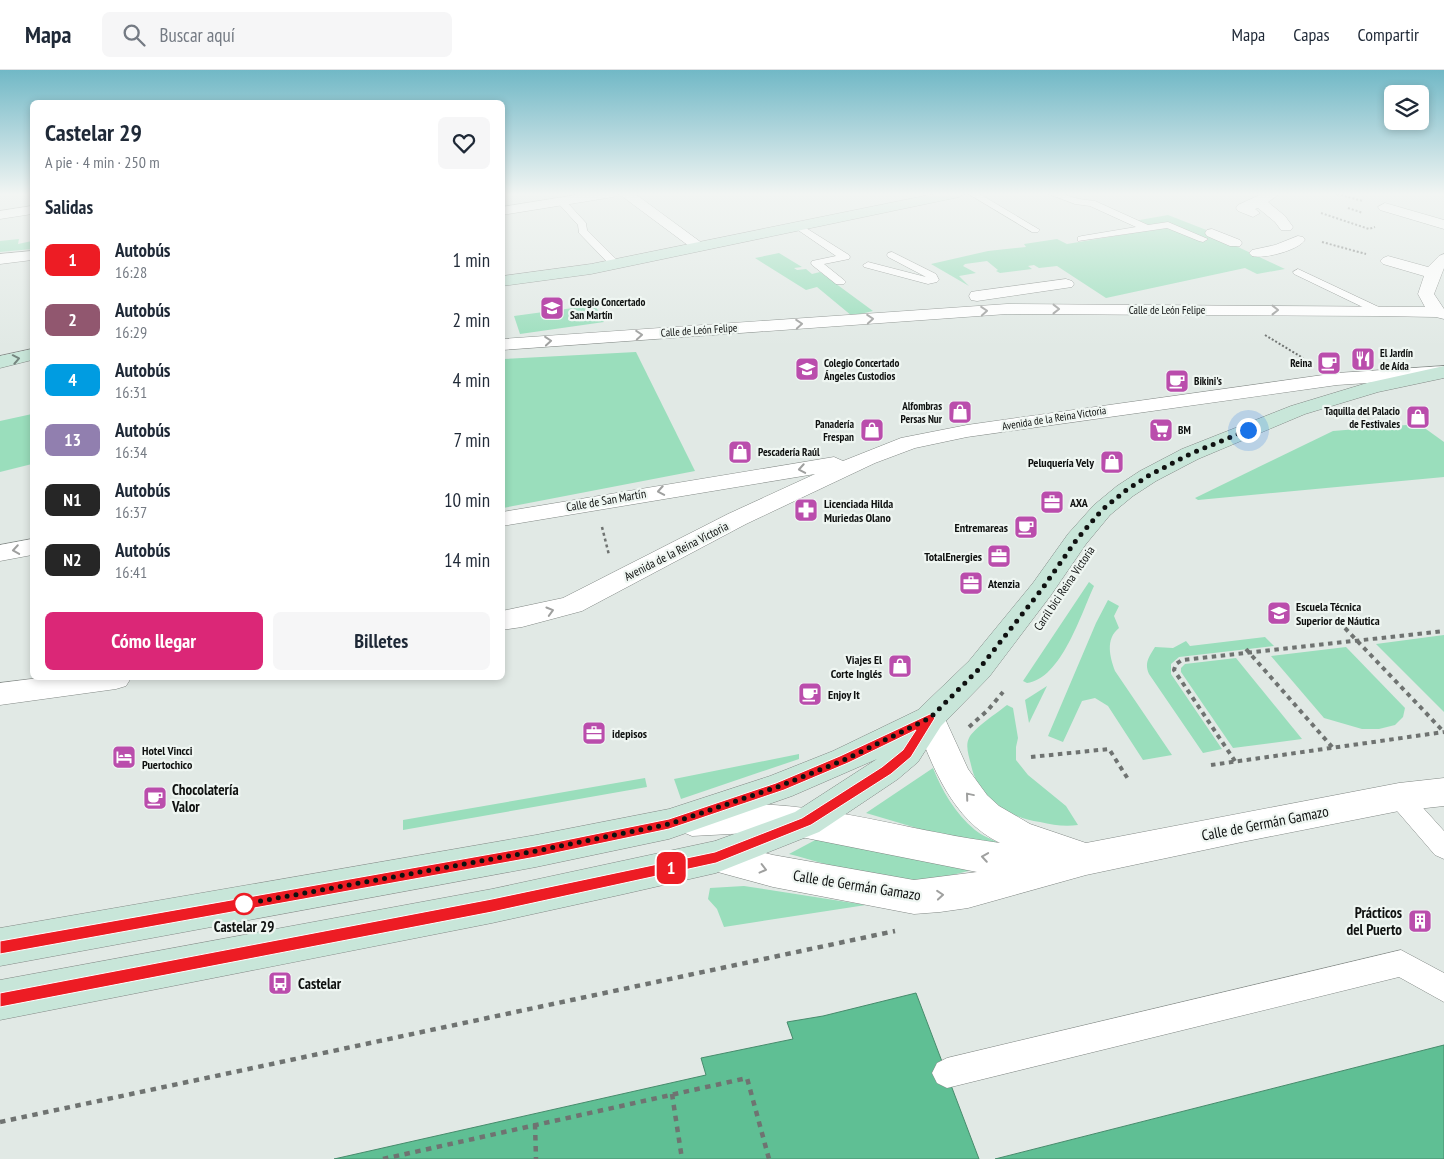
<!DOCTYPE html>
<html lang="es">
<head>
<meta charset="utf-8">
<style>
  :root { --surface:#fff; --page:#f6f6f7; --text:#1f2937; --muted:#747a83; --line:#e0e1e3; --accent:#db2777 }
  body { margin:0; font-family:"PT Sans Narrow",sans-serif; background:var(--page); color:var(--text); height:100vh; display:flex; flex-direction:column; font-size:19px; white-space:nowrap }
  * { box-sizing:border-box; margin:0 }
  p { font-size:16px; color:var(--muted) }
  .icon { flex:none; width:28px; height:28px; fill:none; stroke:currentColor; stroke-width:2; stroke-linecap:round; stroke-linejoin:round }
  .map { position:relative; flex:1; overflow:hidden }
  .details { position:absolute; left:30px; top:30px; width:475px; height:580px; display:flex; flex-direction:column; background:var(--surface); border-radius:8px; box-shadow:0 2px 8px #0003 }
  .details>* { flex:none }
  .badge { padding:0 10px; border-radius:8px; font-size:18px; line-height:32px }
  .fabs { position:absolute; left:1384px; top:15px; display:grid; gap:10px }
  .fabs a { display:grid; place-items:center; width:45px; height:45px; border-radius:8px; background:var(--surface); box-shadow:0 2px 8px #0003; font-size:25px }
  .you { position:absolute; width:25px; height:25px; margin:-12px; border:4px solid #fff; border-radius:50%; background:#1a73e8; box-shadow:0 0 0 8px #1a73e833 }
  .map>.badge { position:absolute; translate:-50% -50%; box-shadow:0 0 0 2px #fff }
  h2 { padding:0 15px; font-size:19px; line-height:45px }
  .round { display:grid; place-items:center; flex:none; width:52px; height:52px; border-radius:8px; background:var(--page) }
  .head { display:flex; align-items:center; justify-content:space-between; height:85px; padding:0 15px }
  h1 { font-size:24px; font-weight:700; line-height:38px }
  .button { display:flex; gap:10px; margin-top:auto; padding:10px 15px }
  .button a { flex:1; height:58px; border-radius:8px; background:var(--accent); color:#fff; font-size:20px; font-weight:700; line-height:58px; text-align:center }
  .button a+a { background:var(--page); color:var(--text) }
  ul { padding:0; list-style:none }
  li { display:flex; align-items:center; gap:15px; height:60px; padding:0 15px }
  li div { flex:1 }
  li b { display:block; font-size:19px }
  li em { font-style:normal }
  li .badge { min-width:55px; font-weight:700; text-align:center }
  header { display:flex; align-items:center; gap:30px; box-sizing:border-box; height:70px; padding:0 25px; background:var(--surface); border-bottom:1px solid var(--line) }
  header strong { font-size:24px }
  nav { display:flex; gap:28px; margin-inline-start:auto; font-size:18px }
  .search { width:350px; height:45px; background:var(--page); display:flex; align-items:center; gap:12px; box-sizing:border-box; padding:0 18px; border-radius:8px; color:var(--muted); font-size:19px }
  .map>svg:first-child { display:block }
  .green { fill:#9adebc }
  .water { fill:#5fbf94; stroke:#478b6c }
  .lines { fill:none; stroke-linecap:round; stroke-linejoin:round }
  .lane-casing { stroke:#828885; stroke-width:1 }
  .street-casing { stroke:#828885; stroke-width:1 }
  .secondary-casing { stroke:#828885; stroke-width:1 }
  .path-far3 { stroke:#6f7371; stroke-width:2; stroke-dasharray:2 2; stroke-linecap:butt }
  .path-far2 { stroke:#6f7371; stroke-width:2.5; stroke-dasharray:3 3; stroke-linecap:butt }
  .path-far1 { stroke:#6f7371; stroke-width:4; stroke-dasharray:4.5 4.5; stroke-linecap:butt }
  .path { stroke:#6f7371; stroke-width:4.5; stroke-dasharray:5.5 5.5; stroke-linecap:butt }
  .lane { fill:#fff; fill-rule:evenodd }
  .street { fill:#fff; fill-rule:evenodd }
  .secondary { fill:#c8e6d9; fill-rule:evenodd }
  .oneway { stroke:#9fa09f }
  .oneway2 { stroke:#75867f }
  .line { fill:#ed1c24; stroke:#fff }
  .walk { stroke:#0f1110; stroke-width:5; stroke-dasharray:0 9 }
  .stop-dot { fill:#fff; stroke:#ed1c24; stroke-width:2.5 }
  .labels { text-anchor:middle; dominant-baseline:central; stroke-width:4.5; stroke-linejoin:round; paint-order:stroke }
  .far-poi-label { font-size:11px; font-weight:bold; fill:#0f1110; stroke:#eff6f2; text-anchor:start }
  .far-street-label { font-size:11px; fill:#0f1110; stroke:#eff6f2 }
  .poi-label { font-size:12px; font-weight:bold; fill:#0f1110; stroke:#eff6f2; text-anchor:start }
  .street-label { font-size:12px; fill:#0f1110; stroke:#eff6f2 }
  .near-poi-label { font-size:15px; font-weight:bold; fill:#0f1110; stroke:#eff6f2; text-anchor:start }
  .near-street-label { font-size:15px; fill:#0f1110; stroke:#eff6f2 }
  .near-stop-label { font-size:15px; font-weight:bold; fill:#0f1110; stroke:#eff6f2 }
</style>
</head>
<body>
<header>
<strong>Mapa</strong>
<div class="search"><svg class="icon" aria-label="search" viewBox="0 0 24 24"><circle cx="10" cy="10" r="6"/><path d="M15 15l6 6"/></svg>Buscar aquí</div>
<nav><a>Mapa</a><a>Capas</a><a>Compartir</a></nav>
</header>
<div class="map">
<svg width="1444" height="1089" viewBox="0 0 1444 1089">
  <rect width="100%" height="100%" fill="#e1e9e5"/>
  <g class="green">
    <polygon points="1168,145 1209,161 1206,162 1285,199 1257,204 1245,198 1106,228 1057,196 1039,198 1034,195 1028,196 1032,199 1000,203 996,201 998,200 987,191 965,194 963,196 976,203 959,206 969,216 931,194 988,181 1026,177 1024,174 1057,169 1067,174 1151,160 1134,151"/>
    <polygon points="19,169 18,174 32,171 32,179 0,182 0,171"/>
    <polygon points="779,183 802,197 794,198 797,200 806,199 812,204 820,202 873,241 852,246 817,217 806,220 755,188"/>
    <polygon points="595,235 604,252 520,264 514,246"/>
    <polygon points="636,282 695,401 503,438 503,289"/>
    <polygon points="32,344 32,394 0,402 0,351"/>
    <polygon points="1419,354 1444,372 1444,407 1198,430 1195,428 1333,361"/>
    <path d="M1089,512l5,4c-13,28 -33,93 -67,97l-4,-2z"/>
    <path d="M1108,530l11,6 -5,10 5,12c-14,11 -9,29 -4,43l57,84 -29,5 -35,-54 -13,-8 -13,3 -19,41 -15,-6 48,-113z"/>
    <polygon points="1444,565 1444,642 1376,574"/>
    <path d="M1265,567l9,9 -95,11 -8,7v10l51,75 -19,4 -54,-79c-5,-11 0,-17 6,-27l18,1 13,-7 4,5z"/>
    <polygon points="1346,577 1405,638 1403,647 1395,655 1379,659 1362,659 1324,648 1271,586"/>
    <polygon points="1236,588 1302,669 1233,678 1181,602 1181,598 1185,594"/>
    <polygon points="1047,616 1029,653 1025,630"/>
    <path d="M1007,635l6,3 5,30 -2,9v13l12,15 38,31 12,19c-13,2 -25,0 -38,-3 -35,-6 -61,-22 -69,-57 -2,-9 -6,-19 -2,-27 5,-10 28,-25 38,-33z"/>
    <polygon points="799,684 799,689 681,729 674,709"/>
    <path d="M933,698c9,23 22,45 42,62 7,6 17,9 24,13l-52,-6 -81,-24z"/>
    <polygon points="645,708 647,717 403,760 403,750"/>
    <path d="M819,768l154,32c-18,4 -37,10 -56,10 -43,0 -86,-15 -128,-26z"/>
    <polygon points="744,816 866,835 724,857 717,839 708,829 710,818"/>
  </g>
  <g class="water">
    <polygon points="916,923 979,1089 334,1089 706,1005 701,988 793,969 787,952 823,946"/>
    <polygon points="1444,975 1444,1089 995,1089"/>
  </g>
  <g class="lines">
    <g class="lane-casing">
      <g id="lane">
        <polygon points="967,123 978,123 1040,160 1038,162 1032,162"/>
        <polygon points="1046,123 1059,123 1079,129 1095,131 1148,155 1168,152 1208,169 1203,172 1199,171 1167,158 1078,171 1078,167 1082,166 1136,157 1090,136 1075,134"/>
        <polygon points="562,129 565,130 586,153 587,160 619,192 620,194 619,196 611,196 579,163 578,155 557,132"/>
        <polygon points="798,153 849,185 850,187 849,189 824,194 844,210 846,212 844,214 836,214 812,195 811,193 812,191 836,186 795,158 793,156"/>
        <polygon points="892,182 936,204 939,210 937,212 928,214 864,197 863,195 868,192 926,207 888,187 887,185 888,183"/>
        <polygon points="1298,199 1383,239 1385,241 1383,243 1375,243 1294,204 1293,202"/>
        <polygon points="1399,717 1407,720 1444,761 1444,789 1435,785 1391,734 1388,727 1391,720"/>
        <polygon points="1401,880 1444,903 1444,932 1399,907 947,1018 937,1013 932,1003 937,993 947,988"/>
      </g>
    </g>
    <g class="street-casing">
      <g id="street">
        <polygon points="588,123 634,123 706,176 703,179 693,179 619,124 613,127 502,145 502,137"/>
        <polygon points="1264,123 1281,123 1268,132 1285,146 1293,157 1291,160 1281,160 1275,152 1258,138 1255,139 1260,143 1253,147 1238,141 1236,138 1238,135"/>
        <polygon points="1385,133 1444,150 1444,159 1380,140 1378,137"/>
        <polygon points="32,136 32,144 0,149 0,141"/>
        <polygon points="1212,159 1240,170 1242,173 1240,176 1230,176 1207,166 1205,163 1207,160"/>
        <path d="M1298,166l5,1 2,3c-8,11 -41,19 -53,16l-3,-3 3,-3 23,-5z"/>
        <polygon points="32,181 32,190 0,194 0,184"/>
        <polygon points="1444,184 1444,198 1434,224 1444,239 1444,249 1436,247 1379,246 1007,244 502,280 502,269 1007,234 1425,237 1418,224 1424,206 1383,194 1380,191 1383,188 1388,186 1428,197 1439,186"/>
        <polygon points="1066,209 1072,211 1074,214 1072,217 977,231 971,230 969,226 971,222 977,221"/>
        <polygon points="1444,296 1443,308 1337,315 967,367 915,378 875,393 746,454 582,541 522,557 502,560 502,541 563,528 728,444 815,404 502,456 502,442 834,387 843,391 901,368 967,355 1337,303"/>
        <polygon points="32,469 32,485 0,491 0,475"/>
        <polygon points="39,608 131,608 126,616 116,619 0,635 0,613"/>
        <path d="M930,636l11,4 27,59 19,26 12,11 31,18 56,19 313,-60 45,-5v28l-45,5 -157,31 -156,33 -118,33 -28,4 -26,2 -141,-27 -70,-19 -5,-11 5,-11 13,-5 57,14 141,25 63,-8 -171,-34 -57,-5 -57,3 -12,-5 -5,-10 5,-10c19,-7 40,-7 60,-7 88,-1 173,28 260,39 -48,-23 -68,-77 -86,-125l5,-8z"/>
      </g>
    </g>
    <g class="secondary-casing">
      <g id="secondary">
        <polygon points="939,123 966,123 959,127 591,204 502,216 502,206 591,194"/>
        <polygon points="32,279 32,290 0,298 0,286"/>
        <polygon points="1444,296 1444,308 1378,322 1305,344 1198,389 1156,411 1133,426 1110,445 1086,474 1051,525 989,607 941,656 918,692 898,709 819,762 716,803 624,824 492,853 0,950 0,910 492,819 715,771 795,742 877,689 792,726 669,769 536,797 0,896 0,858 536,765 669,739 770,706 833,681 918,640 969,591 1033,513 1068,464 1094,435 1117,416 1140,401 1182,379 1291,336 1367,313"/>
      </g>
    </g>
    <g class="path-far3">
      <polyline points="1333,123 1363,131"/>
      <polyline points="1348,138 1363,143"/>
      <polyline points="1321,143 1369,159 1375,157"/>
      <polyline points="1322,172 1366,184"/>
      <polyline points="1265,265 1303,288"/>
    </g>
    <polyline class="path-far2" points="602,457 609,485"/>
    <g class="path-far1">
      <polyline points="1345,558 1444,662"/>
      <polyline points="1246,579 1333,678"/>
      <polyline points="969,657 988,640 1003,622"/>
      <polyline points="1031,687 1109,679 1128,709"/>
      <polyline points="1235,691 1174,600 1176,594 1182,590 1444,561"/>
      <polyline points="1211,695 1444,662"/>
    </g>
    <g class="path">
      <polyline points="672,1024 682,1089"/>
      <polyline points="0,1052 895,861"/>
      <polyline points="535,1054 536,1089"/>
      <polyline points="383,1089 747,1008 769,1089"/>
    </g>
    <use href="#lane" class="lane"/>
    <use href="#street" class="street"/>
    <use href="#secondary" class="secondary"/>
  </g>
  <defs><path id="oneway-chevron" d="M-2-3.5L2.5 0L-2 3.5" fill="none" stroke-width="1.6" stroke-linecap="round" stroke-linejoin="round" transform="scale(1.25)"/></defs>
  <g class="oneway">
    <use href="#oneway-chevron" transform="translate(1056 239)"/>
    <use href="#oneway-chevron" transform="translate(1275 240)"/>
    <use href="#oneway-chevron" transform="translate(984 241) rotate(-4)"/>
    <use href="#oneway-chevron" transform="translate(870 249) rotate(-4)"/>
    <use href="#oneway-chevron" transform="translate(799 254) rotate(-4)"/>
    <use href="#oneway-chevron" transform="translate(639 265) rotate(-4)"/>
    <use href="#oneway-chevron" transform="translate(548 271) rotate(-5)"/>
    <use href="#oneway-chevron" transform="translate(802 399) rotate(170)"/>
    <use href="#oneway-chevron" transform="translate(661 421) rotate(170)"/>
    <use href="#oneway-chevron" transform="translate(16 480) rotate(171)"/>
    <use href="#oneway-chevron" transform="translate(550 541) rotate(-16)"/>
    <use href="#oneway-chevron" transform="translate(969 726) rotate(-130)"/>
    <use href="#oneway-chevron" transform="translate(985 787) rotate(-171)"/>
    <use href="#oneway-chevron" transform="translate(763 799) rotate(14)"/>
    <use href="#oneway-chevron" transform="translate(940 825) rotate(-5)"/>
  </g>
  <use class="oneway2" href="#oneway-chevron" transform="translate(16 289) rotate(-11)"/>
  <linearGradient id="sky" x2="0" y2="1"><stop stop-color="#71b8c6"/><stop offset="0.45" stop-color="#f2f5f3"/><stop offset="1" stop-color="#f2f5f3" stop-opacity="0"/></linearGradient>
  <rect width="1444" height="276" fill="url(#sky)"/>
  <polygon class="line" points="930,644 935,648 911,687 891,704 811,755 716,793 492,842 0,937 0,923 492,829 715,782 802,748 882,697 903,680 916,660 848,693 784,720 669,759 536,787 0,884 0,871 536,776 669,749 776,713 840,686"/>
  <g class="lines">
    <polyline class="walk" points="244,834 239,835 536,781 669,754 780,716 844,690 930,648 979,599 1042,519 1077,469 1102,440 1125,421 1148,406 1190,384 1248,360"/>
  </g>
  <defs>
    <g id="school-square" transform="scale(1.25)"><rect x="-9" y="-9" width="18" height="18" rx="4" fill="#ba4dac" stroke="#eff6f2"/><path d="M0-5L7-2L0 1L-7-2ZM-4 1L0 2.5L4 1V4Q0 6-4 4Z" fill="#fff"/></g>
    <g id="restaurant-square" transform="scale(1.25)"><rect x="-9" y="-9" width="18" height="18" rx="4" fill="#ba4dac" stroke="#eff6f2"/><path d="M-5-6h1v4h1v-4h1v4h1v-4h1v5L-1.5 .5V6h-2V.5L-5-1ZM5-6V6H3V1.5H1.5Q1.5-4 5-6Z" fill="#fff"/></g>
    <g id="cafe-square" transform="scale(1.25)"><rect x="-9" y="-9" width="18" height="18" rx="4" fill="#ba4dac" stroke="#eff6f2"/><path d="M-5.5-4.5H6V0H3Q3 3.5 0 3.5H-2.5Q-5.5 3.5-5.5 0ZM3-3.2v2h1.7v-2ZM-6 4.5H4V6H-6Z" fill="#fff"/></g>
    <g id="shop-square" transform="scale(1.25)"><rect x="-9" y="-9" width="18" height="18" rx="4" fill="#ba4dac" stroke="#eff6f2"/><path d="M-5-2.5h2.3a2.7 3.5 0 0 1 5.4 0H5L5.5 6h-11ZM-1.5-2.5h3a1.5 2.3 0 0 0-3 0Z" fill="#fff"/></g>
    <g id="supermarket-square" transform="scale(1.25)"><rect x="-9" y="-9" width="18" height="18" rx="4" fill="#ba4dac" stroke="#eff6f2"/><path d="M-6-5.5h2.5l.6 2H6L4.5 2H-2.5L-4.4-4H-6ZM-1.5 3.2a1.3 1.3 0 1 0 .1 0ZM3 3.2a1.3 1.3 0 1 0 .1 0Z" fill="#fff"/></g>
    <g id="office-square" transform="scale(1.25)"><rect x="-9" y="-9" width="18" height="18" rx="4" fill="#ba4dac" stroke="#eff6f2"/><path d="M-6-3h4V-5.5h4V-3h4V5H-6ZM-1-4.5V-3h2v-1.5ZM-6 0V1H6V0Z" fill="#fff"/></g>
    <g id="pharmacy-square" transform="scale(1.25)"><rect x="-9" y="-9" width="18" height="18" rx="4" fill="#ba4dac" stroke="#eff6f2"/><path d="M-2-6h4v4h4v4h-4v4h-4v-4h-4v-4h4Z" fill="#fff"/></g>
    <g id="university-square" transform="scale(1.25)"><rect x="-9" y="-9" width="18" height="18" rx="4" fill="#ba4dac" stroke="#eff6f2"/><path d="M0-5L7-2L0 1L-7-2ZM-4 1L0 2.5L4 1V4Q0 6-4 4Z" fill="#fff"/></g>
    <g id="hotel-square" transform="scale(1.25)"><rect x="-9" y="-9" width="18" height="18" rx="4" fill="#ba4dac" stroke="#eff6f2"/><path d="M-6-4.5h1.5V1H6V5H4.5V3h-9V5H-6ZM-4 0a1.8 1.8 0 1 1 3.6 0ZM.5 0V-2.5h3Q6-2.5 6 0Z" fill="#fff"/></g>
    <g id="building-square" transform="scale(1.25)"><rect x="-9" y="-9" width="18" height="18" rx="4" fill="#ba4dac" stroke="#eff6f2"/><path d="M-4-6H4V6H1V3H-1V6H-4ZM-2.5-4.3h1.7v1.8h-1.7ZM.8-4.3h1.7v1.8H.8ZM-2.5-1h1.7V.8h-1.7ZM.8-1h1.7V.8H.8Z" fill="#fff"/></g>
    <g id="bus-square" transform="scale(1.25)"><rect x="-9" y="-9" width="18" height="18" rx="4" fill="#ba4dac" stroke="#eff6f2"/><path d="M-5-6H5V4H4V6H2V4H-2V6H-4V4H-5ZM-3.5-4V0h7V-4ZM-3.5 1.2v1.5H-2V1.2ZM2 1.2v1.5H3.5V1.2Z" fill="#fff"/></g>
  </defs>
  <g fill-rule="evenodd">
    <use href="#school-square" x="552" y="238"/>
    <use href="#restaurant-square" x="1363" y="289"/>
    <use href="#cafe-square" x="1329" y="293"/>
    <use href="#school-square" x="807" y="299"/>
    <use href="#cafe-square" x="1177" y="311"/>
    <use href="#shop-square" x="960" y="342"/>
    <use href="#shop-square" x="1418" y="347"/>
    <use href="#shop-square" x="872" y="360"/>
    <use href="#supermarket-square" x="1161" y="360"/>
    <use href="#shop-square" x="740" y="382"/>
    <use href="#shop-square" x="1112" y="392"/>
    <use href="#office-square" x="1052" y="432"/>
    <use href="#pharmacy-square" x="806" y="440"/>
    <use href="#cafe-square" x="1026" y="457"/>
    <use href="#office-square" x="999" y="486"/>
    <use href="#office-square" x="971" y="513"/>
    <use href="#university-square" x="1279" y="543"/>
    <use href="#shop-square" x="900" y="596"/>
    <use href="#cafe-square" x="810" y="624"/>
    <use href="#office-square" x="594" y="663"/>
    <use href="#hotel-square" x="124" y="687"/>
    <use href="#cafe-square" x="155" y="728"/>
    <use href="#building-square" x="1420" y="851"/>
    <use href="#bus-square" x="280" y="913"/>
  </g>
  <circle class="stop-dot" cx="244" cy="834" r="10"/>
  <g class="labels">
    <g class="far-poi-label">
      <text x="570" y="232">Colegio Concertado<tspan x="570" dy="13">San Martín</tspan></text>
      <text x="1380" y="283">El Jardín<tspan x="1380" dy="13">de Aída</tspan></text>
      <text x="824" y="293">Colegio Concertado<tspan x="824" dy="13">Ángeles Custodios</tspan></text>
      <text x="1312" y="293" text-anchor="end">Reina</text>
      <text x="1194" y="311">Bikini's</text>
      <text x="942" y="336" text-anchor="end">Alfombras<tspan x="942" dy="13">Persas Nur</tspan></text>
      <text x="1400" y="341" text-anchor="end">Taquilla del Palacio<tspan x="1400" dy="13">de Festivales</tspan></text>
      <text x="854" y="354" text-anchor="end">Panadería<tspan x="854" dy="13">Frespan</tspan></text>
      <text x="1178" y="360">BM</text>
      <text x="758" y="382">Pescadería Raúl</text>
    </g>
    <g class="far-street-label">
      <text x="1167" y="240">Calle de León Felipe</text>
      <text transform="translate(699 260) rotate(-4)">Calle de León Felipe</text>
      <text transform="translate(1054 348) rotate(-9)">Avenida de la Reina Victoria</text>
    </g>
    <g class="poi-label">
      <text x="1094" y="392" text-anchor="end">Peluquería Vely</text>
      <text x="1070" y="432">AXA</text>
      <text x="824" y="433">Licenciada Hilda<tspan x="824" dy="14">Muriedas Olano</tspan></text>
      <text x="1008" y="457" text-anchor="end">Entremareas</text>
      <text x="982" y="486" text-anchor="end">TotalEnergies</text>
      <text x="988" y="513">Atenzia</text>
      <text x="1296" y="536">Escuela Técnica<tspan x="1296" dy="14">Superior de Náutica</tspan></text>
      <text x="882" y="589" text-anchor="end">Viajes El<tspan x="882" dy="14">Corte Inglés</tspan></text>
      <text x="828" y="624">Enjoy It</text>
      <text x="612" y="663">idepisos</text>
      <text x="142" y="680">Hotel Vincci<tspan x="142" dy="14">Puertochico</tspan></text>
    </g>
    <g class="street-label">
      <text transform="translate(606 430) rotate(-10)">Calle de San Martín</text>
      <text transform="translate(676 481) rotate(-27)">Avenida de la Reina Victoria</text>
      <text transform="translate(1064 518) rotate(-56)">Carril bici Reina Victoria</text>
    </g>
    <g class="near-poi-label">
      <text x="172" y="719">Chocolatería<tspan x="172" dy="17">Valor</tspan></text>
      <text x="1402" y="842" text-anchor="end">Prácticos<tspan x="1402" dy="17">del Puerto</tspan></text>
      <text x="298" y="913">Castelar</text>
    </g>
    <g class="near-street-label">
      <text transform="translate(1265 753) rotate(-11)">Calle de Germán Gamazo</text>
      <text transform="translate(857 815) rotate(9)">Calle de Germán Gamazo</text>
    </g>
    <g class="near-stop-label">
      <text x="244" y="856">Castelar 29</text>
    </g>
  </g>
</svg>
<div class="fabs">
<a><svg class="icon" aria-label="layers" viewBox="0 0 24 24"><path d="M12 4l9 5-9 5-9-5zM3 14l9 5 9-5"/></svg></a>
</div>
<div class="you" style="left:1248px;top:360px"></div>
<b class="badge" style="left:671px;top:798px;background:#ed1c24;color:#fff">1</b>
<section class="details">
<div class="head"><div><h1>Castelar 29</h1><p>A pie · 4 min · 250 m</p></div><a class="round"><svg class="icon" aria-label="heart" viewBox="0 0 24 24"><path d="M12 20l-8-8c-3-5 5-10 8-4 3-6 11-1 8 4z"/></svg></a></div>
<h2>Salidas</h2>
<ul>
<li><span class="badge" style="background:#ed1c24;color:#fff">1</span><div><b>Autobús</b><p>16:28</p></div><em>1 min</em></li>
<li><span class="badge" style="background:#91576f;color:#fff">2</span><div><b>Autobús</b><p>16:29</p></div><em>2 min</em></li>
<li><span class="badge" style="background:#009ce1;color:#fff">4</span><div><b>Autobús</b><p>16:31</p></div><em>4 min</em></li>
<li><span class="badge" style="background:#917faf;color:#fff">13</span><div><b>Autobús</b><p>16:34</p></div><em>7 min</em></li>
<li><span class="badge" style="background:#262626;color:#fff">N1</span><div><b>Autobús</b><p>16:37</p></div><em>10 min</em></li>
<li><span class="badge" style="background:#262626;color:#fff">N2</span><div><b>Autobús</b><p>16:41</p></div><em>14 min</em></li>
</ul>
<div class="button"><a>Cómo llegar</a><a>Billetes</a></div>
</section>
</div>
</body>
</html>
